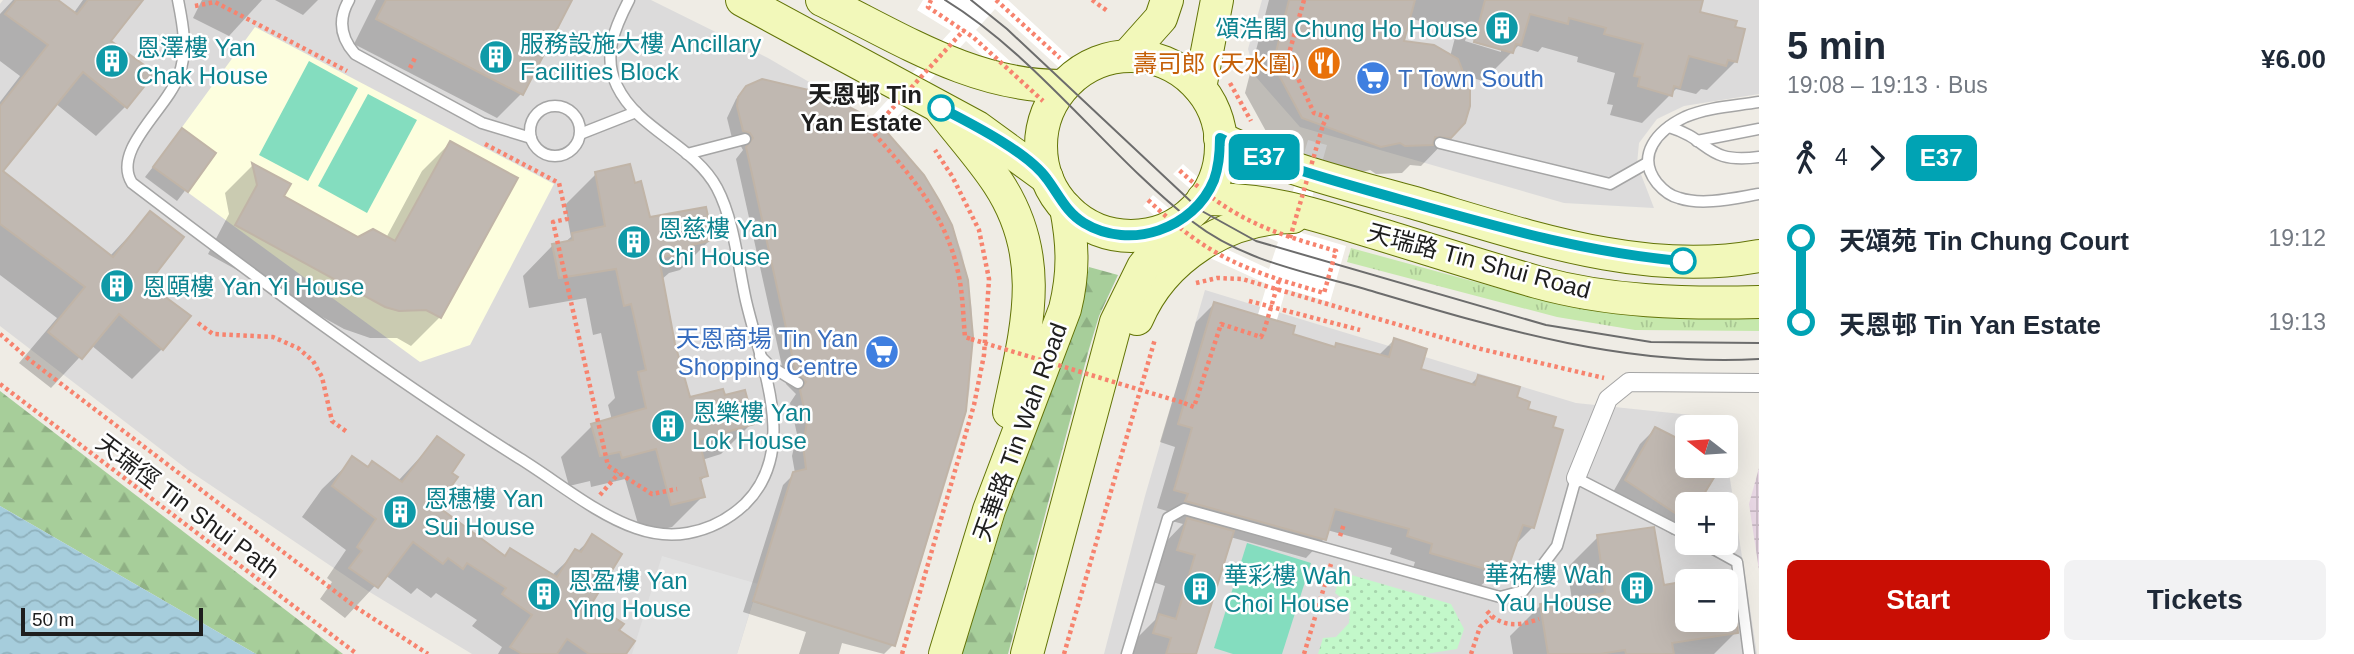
<!DOCTYPE html>
<html lang="en">
<head>
<meta charset="utf-8">
<style>
  :root { --surface:#fff; --page:#f2f2f3; --text:#1f2937; --muted:#747a83; --accent:#c90e04 }
  body { margin:0; font-family:Arial,"Noto Sans SC",sans-serif; background:var(--page); color:var(--text); height:100vh; display:flex; flex-direction:column; font-size:26px; white-space:nowrap }
  * { box-sizing:border-box; margin:0 }
  p { font-size:23px; color:var(--muted) }
  .icon { flex:none; width:38px; height:38px; fill:none; stroke:currentColor; stroke-width:2; stroke-linecap:round; stroke-linejoin:round }
  .map { position:relative; flex:1; overflow:hidden }
  .side { display:flex; flex-direction:column; background:var(--surface); width:595px }
  .side>* { flex:none }
  .badge { padding:0 14px; border-radius:10px; font-size:24px; line-height:46px }
  .needle { width:46px; rotate:287deg }
  .controls { position:absolute; left:1675px; top:415px; display:grid; gap:14px }
  .controls a { display:grid; place-items:center; width:63px; height:63px; border-radius:10px; background:var(--surface); box-shadow:0 7px 28px #0002; font-size:35px }
  .scale { position:absolute; left:21px; bottom:18px; width:182px; box-sizing:border-box; padding-left:7px; border:4px solid #1e1e1e; border-top:0; font-size:19px; line-height:24px; white-space:nowrap; color:#1e1e1e; -webkit-text-stroke:5px #fff; paint-order:stroke }
  .map>.badge { position:absolute; translate:-50% -50%; box-shadow:0 0 0 4px #fff }
  .legs { display:flex; align-items:center; gap:10px; height:77px; padding:0 28px; font-size:23px }
  .legs p { margin-inline-start:auto }
  .summary { display:flex; align-items:center; justify-content:space-between; height:119px; padding:0 28px }
  h1 { font-size:38px; font-weight:700; line-height:52px }
  .primary-button { display:flex; gap:14px; margin-top:auto; padding:14px 28px }
  .primary-button a { flex:1; height:80px; border-radius:10px; background:var(--accent); color:#fff; font-size:28px; font-weight:700; line-height:80px; text-align:center }
  .primary-button a+a { background:var(--page); color:var(--text) }
  ul { padding:0 28px; list-style:none }
  li { display:flex; align-items:center; gap:24px; height:84px; font-size:26px }
  li i { display:grid; place-items:center; width:10px; height:100%; margin:0 9px; background:currentColor }
  li i::after { content:''; width:18px; height:18px; margin:-9px; border:5px solid; border-radius:50%; background:var(--surface) }
  li p { margin-inline-start:auto }
  li:first-child i { background:linear-gradient(#0000 50%,currentColor 0) }
  li:last-child i { background:linear-gradient(currentColor 50%,#0000 0) }
  main { display:flex; flex:1; min-height:0 }
  .map>svg:first-child { display:block }
  .residential { fill:#dcdbdb; fill-rule:evenodd }
  .industrial { fill:url(#industrial-grid) }
  .education { fill:#fdfede }
  .grass { fill:url(#grass-tufts) }
  .forest { fill:url(#forest-firs) }
  .park { fill:url(#park-dots) }
  .pitch { fill:#84ddbf }
  .parking { fill:#e2e2e2 }
  .water { fill:url(#water-waves) }
  .pier { fill:#fff }
  .shadow { fill:#0003; fill-rule:evenodd }
  .building { fill:#c0b8b1; stroke:#c0b4a7; stroke-width:2 }
  .lines { fill:none; stroke-linecap:round; stroke-linejoin:round }
  .service-casing { stroke:#a5a5a5; stroke-width:13 }
  .pedestrian-casing { stroke:#a5a5a5; stroke-width:20 }
  .secondary-casing { stroke:#637407; stroke-width:34 }
  .path { stroke:#f7836e; stroke-width:4.5; stroke-dasharray:3.5 3.5; stroke-linecap:butt }
  .service { stroke:#fff; stroke-width:10 }
  .pedestrian { stroke:#fff; stroke-width:18 }
  .secondary { stroke:#f2f8ba; stroke-width:32 }
  .tram { stroke:#6c6c6c; stroke-width:2 }
  .path-bridge { stroke:#f7836e; stroke-width:4.5; stroke-dasharray:3.5 3.5; stroke-linecap:butt }
  .line-1-casing { stroke:#fff; stroke-width:16 }
  .line-1 { stroke:#00a3b4; stroke-width:10 }
  .stop-1-dot { fill:#fff; stroke:#00a3b4; stroke-width:3.5 }
  .labels { text-anchor:middle; dominant-baseline:central; stroke-width:5; stroke-linejoin:round; paint-order:stroke }
  .culture-label { font-size:24px; fill:#0d838f; stroke:#fff; text-anchor:start }
  .food-label { font-size:24px; fill:#c56008; stroke:#fff; text-anchor:end }
  .shop-label { font-size:24px; fill:#366cbe; stroke:#fff; text-anchor:start }
  .stop-label { font-size:24px; font-weight:bold; fill:#1e1e1e; stroke:#fff; text-anchor:end }
  .street-label { font-size:24px; fill:#1e1e1e; stroke:#fff }
</style>
</head>
<body>
<main>
<div class="map">
<svg width="1759" height="654" viewBox="0 0 1759 654">
  <defs>
    <pattern id="industrial-grid" width="8" height="8" patternUnits="userSpaceOnUse" patternTransform="scale(1.75)"><rect width="8" height="8" fill="#e8d7e4"/><path d="M0 4h8M4 0v8" fill="none" stroke="#c7b8c3"/></pattern>
    <pattern id="grass-tufts" width="24" height="20" patternUnits="userSpaceOnUse" patternTransform="scale(1.75)"><rect width="24" height="20" fill="#c6e8ac"/><path d="M3 7l-1-3M5 7V3M7 7l1-3M15 17l-1-3M17 17v-4M19 17l1-3" fill="none" stroke="#aac794"/></pattern>
    <pattern id="forest-firs" width="22" height="20" patternUnits="userSpaceOnUse" patternTransform="scale(1.75)"><rect width="22" height="20" fill="#a7ce9a"/><path d="M5 1l3.5 6h-7zM16 11l3.5 6h-7z" fill="#8fb084"/></pattern>
    <pattern id="park-dots" width="8" height="8" patternUnits="userSpaceOnUse" patternTransform="scale(1.75)"><rect width="8" height="8" fill="#c3f8ca"/><path d="M2 2h.1M6 6h.1" fill="none" stroke="#a7d4ad" stroke-width="1.8" stroke-linecap="round"/></pattern>
    <pattern id="water-waves" width="16" height="10" patternUnits="userSpaceOnUse" patternTransform="scale(1.75)"><rect width="16" height="10" fill="#a6cddc"/><path d="M0 5q4-4 8 0t8 0" fill="none" stroke="#8eb0bc"/></pattern>
  </defs>
  <rect width="100%" height="100%" fill="#efece5"/>
  <g class="residential">
    <polygon points="3,0 651,0 768,58 871,118 906,152 939,200 962,252 972,309 970,388 961,433 895,646 753,602 737,654 472,654 368,591 188,470 0,326 0,4"/>
    <polygon points="1262,0 1759,0 1759,94 1684,106 1657,119 1639,143 1637,164 1654,208 1564,203 1300,127 1256,77 1248,49"/>
    <path d="M1205,290l371,113 144,15 1,9h-34v39h39v-13l31,201h-653l41,-158zM1687,504h39v38h-39zM1687,581h39v39h-39z"/>
  </g>
  <polygon class="industrial" points="1759,468 1759,570 1749,504"/>
  <polygon class="education" points="255,27 554,184 470,345 420,362 153,167"/>
  <polygon class="grass" points="1351,248 1560,305 1636,316 1759,316 1759,331 1635,330 1557,317 1347,262"/>
  <g class="forest">
    <polygon points="1089,267 1118,275 1099,316 1089,349 1008,654 962,654 1005,515 1080,314"/>
    <polygon points="0,391 343,654 256,654 0,506"/>
  </g>
  <polygon class="park" points="1341,572 1451,604 1464,629 1457,649 1425,654 1318,654 1323,638 1336,637 1349,623 1350,604 1335,593"/>
  <g class="pitch">
    <polygon points="309,61 358,88 308,181 259,155"/>
    <polygon points="368,94 417,120 367,213 318,186"/>
    <polygon points="1247,543 1311,563 1282,654 1233,654 1214,648"/>
  </g>
  <polygon class="parking" points="662,556 758,584 737,654 632,654"/>
  <polygon class="water" points="0,506 256,654 0,654"/>
  <g class="pier">
    <polygon points="923,0 1008,0 1077,64 1067,75 995,9 976,30 1048,96 1038,106 966,41 885,130 871,118 951,31 917,10"/>
    <polygon points="1308,140 1327,145 1302,233 1346,246 1330,302 1286,289 1273,333 1254,328 1267,284 1199,253 1143,206 1153,195 1207,240 1269,269 1278,242 1222,216 1173,174 1183,164 1214,192 1282,228"/>
  </g>
  <g class="shadow">
    <polygon points="13,0 55,0 73,14 83,0 140,0 109,42 126,106 96,136 55,103 1,171 110,256 150,214 145,284 162,349 132,379 91,345 51,388 19,363 57,318 0,275 0,102 20,76 0,61 0,14"/>
    <polygon points="202,0 262,0 229,36 193,18"/>
    <polygon points="275,0 318,0 303,15"/>
    <polygon points="376,0 570,0 521,94 497,118 354,44"/>
    <path d="M1269,0h432l-3,13 38,48 -29,29 -6,-1 -5,5 -20,-5 -34,34 -32,-8 3,-10 -6,-1 8,-31 -38,-11 1,-5 -36,-10 -4,5 -20,-6 -35,35 -21,-6 -12,61 -29,30 -11,-1 -8,8 -26,1 -6,-4 -19,5 -77,-29 -29,-53zM1408,18l49,12 -7,27 -49,-15zM1466,38l35,10v4l-36,-11z"/>
    <polygon points="762,80 796,87 846,106 960,253 971,309 968,388 893,645 884,654 842,643 839,654 799,654 806,632 743,612 783,485 795,473 792,456 797,434 790,403 796,394 786,384 736,159 743,150 739,143 733,142 727,118 736,99 747,87"/>
    <polygon points="182,130 214,153 177,201 145,177"/>
    <polygon points="450,143 516,178 440,317 411,346 397,338 370,338 344,329 208,254 229,214 225,193 253,165 282,197 358,239 386,238 422,171"/>
    <polygon points="596,174 633,185 649,219 711,239 680,270 669,273 661,280 674,344 689,399 724,397 752,423 721,454 702,460 706,476 699,482 703,496 672,527 641,534 625,479 591,487 590,481 569,486 561,457 592,426 612,420 608,405 615,398 601,333 593,335 586,298 529,308 523,276 553,245 564,243 571,237 565,205"/>
    <polygon points="1214,304 1291,335 1334,348 1337,345 1378,356 1394,340 1419,370 1470,385 1478,377 1515,399 1525,410 1550,428 1561,431 1532,528 1514,546 1508,561 1476,590 1412,571 1415,562 1390,554 1392,548 1327,530 1324,539 1306,558 1230,537 1194,654 1126,654 1129,646 1155,620 1165,586 1147,580 1157,551 1183,524 1168,520 1170,512 1157,508 1175,447 1160,442 1196,322"/>
    <polygon points="1655,429 1687,446 1687,466 1719,466 1696,504 1687,504 1687,520 1672,535 1612,494 1640,444"/>
    <polygon points="438,438 450,474 435,506 504,557 511,550 551,576 593,537 589,604 617,630 624,654 498,654 502,647 472,626 477,620 436,593 431,598 417,588 411,594 385,575 345,618 320,599 332,582 327,578 346,550 302,517 322,489 353,459 367,469 398,481"/>
    <polygon points="1598,537 1662,587 1687,583 1687,620 1726,620 1726,581 1699,581 1727,576 1736,632 1714,654 1513,654 1510,636 1541,605 1572,600 1567,568"/>
  </g>
  <g class="building">
    <polygon points="16,0 58,0 77,14 88,0 143,0 111,41 155,73 127,108 83,72 3,171 113,257 150,211 184,237 148,284 191,316 163,350 119,314 82,359 48,332 85,287 0,224 0,106 48,45 5,14"/>
    <polygon points="386,0 572,0 523,95 376,19"/>
    <polygon points="1289,0 1415,0 1404,41 1434,45 1458,59 1470,90 1470,106 1465,123 1451,138 1435,137 1433,145 1405,146 1400,143 1381,147 1302,118 1273,64"/>
    <polygon points="1485,0 1703,0 1700,12 1737,21 1735,27 1745,29 1737,62 1728,60 1726,66 1689,56 1680,88 1674,86 1672,96 1638,86 1640,77 1634,76 1643,44 1604,34 1606,28 1569,18 1568,24 1530,14 1521,45 1516,44 1513,53 1474,42"/>
    <polygon points="762,79 821,93 871,118 885,130 924,175 939,200 952,225 968,280 973,337 966,411 895,646 753,601 793,472 806,469 803,445 807,422 800,390 806,382 796,373 746,147 753,138 750,133 743,131 737,106 738,97 746,86"/>
    <polygon points="182,128 216,153 188,192 153,167"/>
    <polygon points="450,141 518,178 441,318 426,310 399,311 385,307 235,225 257,185 252,163 291,184 284,196 358,237 373,229 395,241"/>
    <polygon points="630,164 635,183 641,181 650,217 706,207 713,240 692,245 693,251 659,258 675,344 690,397 723,389 725,395 745,390 754,424 699,440 708,476 700,478 705,497 671,505 656,449 622,458 620,452 600,456 591,424 646,408 638,372 646,370 642,352 631,304 624,306 616,269 559,278 552,244 573,240 572,233 605,226 595,172"/>
    <polygon points="1214,302 1295,326 1293,334 1335,347 1336,343 1389,357 1394,338 1427,349 1421,369 1475,385 1478,375 1520,387 1517,397 1530,402 1528,409 1556,417 1553,427 1563,430 1534,528 1523,525 1510,562 1495,572 1430,553 1432,544 1407,536 1409,529 1335,509 1326,540 1185,501 1188,494 1174,490 1192,428 1178,424"/>
    <polygon points="1655,427 1687,443 1687,466 1721,466 1698,504 1687,504 1687,521 1625,480"/>
    <polygon points="437,436 464,455 452,473 458,477 437,506 505,556 510,548 557,577 575,549 581,552 592,534 622,554 592,603 624,624 619,630 635,641 626,654 589,654 567,639 557,654 522,654 510,647 532,615 502,594 506,588 467,563 463,569 448,558 443,564 413,542 378,588 349,568 362,551 357,547 376,519 332,486 352,456 368,467 372,461 402,482"/>
    <polygon points="1187,518 1234,531 1196,654 1166,654 1171,638 1153,633 1159,614 1176,619 1195,555 1177,550"/>
    <polygon points="1654,527 1664,585 1687,581 1687,620 1737,620 1738,633 1672,643 1674,654 1626,654 1625,650 1600,654 1548,654 1540,604 1605,593 1597,535"/>
  </g>
  <g class="lines">
    <g class="service-casing">
      <g id="service">
        <path d="M178,0c5,25 10,50 1,75 -11,33 -68,75 -47,108 126,96 253,191 387,275 36,22 78,57 117,70 17,6 35,8 52,5 22,-4 41,-14 57,-29 55,-54 16,-138 1,-203 -8,-36 -12,-81 -29,-113 -23,-43 -79,-58 -100,-102 -15,-30 -2,-59 12,-86"/>
        <path d="M349,0c-11,19 -9,37 6,54l127,69 49,15"/>
        <path d="M1759,102c-24,4 -51,5 -74,15 -27,13 -50,38 -28,66 6,7 13,13 22,15 24,8 56,0 80,-4"/>
        <circle cx="555" cy="131" r="25"/>
        <path d="M1669,127c43,13 35,37 90,30"/>
        <polyline points="580,134 636,112"/>
        <polyline points="1697,141 1759,129"/>
        <polyline points="1440,143 1610,184 1647,163"/>
        <polyline points="687,154 745,139"/>
        <polyline points="760,356 770,366 798,383"/>
        <polyline points="1701,542 1737,562 1749,654"/>
        <polyline points="1127,654 1168,518 1184,509 1500,597 1523,591 1557,546 1576,478 1687,535"/>
      </g>
    </g>
    <g class="pedestrian-casing">
      <polyline id="pedestrian" points="1576,478 1608,399 1629,382 1759,383"/>
    </g>
    <g class="secondary-casing">
      <g id="secondary">
        <polyline points="742,0 977,127 1047,178"/>
        <path d="M822,0c78,38 152,87 241,86"/>
        <polyline points="1128,55 1161,18 1167,0"/>
        <circle cx="1131" cy="146" r="90"/>
        <polyline points="1200,88 1217,0"/>
        <path d="M939,107c19,25 42,50 59,76 50,76 28,147 11,229"/>
        <path d="M1220,138c60,30 126,46 191,64 111,32 231,76 348,54"/>
        <path d="M1203,199c62,-1 108,14 166,32 56,17 112,35 168,51 72,20 148,22 222,20"/>
        <path d="M1137,319c26,-61 90,-102 156,-102"/>
        <path d="M945,654l44,-144 76,-201c9,-36 8,-65 1,-101"/>
        <polyline points="1027,654 1116,322 1143,267 1177,224"/>
      </g>
    </g>
    <g class="path">
      <polyline points="996,0 1060,58"/>
      <polyline points="1092,0 1109,12"/>
      <polyline points="1304,0 1288,57 1314,113 1327,117 1323,125"/>
      <polyline points="195,6 215,2 347,71"/>
      <polyline points="410,68 416,56"/>
      <polyline points="1230,83 1251,121"/>
      <path d="M878,124l-7,6c38,43 75,85 87,142 5,21 5,44 7,65l6,2"/>
      <polyline points="485,144 559,183 567,219 553,222 608,466 652,494 677,489"/>
      <polyline points="1196,283 1217,278 1242,279 1481,349 1604,378"/>
      <polyline points="1249,301 1360,330"/>
      <polyline points="198,323 213,334 273,337 298,348 313,361 322,377 332,421 347,432"/>
      <polyline points="0,334 31,361 357,608 428,654"/>
      <polyline points="0,384 357,654"/>
      <polyline points="1184,403 1194,407 1221,324 1261,337 1264,331"/>
      <polyline points="600,495 619,473"/>
      <polyline points="1340,536 1344,524"/>
      <path d="M1487,611c14,17 33,15 52,8"/>
      <polyline points="902,654 974,405 984,355 989,279 979,230 952,176 935,150"/>
      <polyline points="1064,654 1155,339"/>
      <polyline points="1304,654 1331,564"/>
      <polyline points="1471,654 1480,627 1492,617"/>
    </g>
    <use href="#service" class="service"/>
    <use href="#pedestrian" class="pedestrian"/>
    <use href="#secondary" class="secondary"/>
    <g class="tram">
      <path d="M945,0c93,57 162,155 248,222 50,39 113,50 172,67 129,38 257,78 394,70"/>
      <polyline points="971,0 1007,29 1200,210 1256,241 1546,325 1651,342 1759,343"/>
    </g>
    <g class="path-bridge">
      <polyline points="931,0 928,7 973,37 1043,101"/>
      <polyline points="878,124 964,30"/>
      <path d="M1148,200c62,58 96,70 176,93l12,-42c-69,-20 -103,-31 -158,-82"/>
      <polyline points="1290,238 1323,125"/>
      <polyline points="1264,331 1279,280"/>
      <polyline points="971,339 1184,403"/>
    </g>
  </g>
  <g class="lines">
    <g class="line-1-casing">
      <path id="line-1" d="M941,108c29,15 87,44 106,71 12,16 19,33 37,44 46,28 110,6 130,-43 5,-14 6,-28 6,-42 57,29 120,44 182,62 93,26 184,53 281,61"/>
    </g>
    <use href="#line-1" class="line-1"/>
  </g>
  <defs>
    <g id="building-disc" transform="scale(1.75)"><circle r="9.5" fill="#0f9aa8" stroke="#fff"/><path d="M-4-6H4V6H1V3H-1V6H-4ZM-2.5-4.3h1.7v1.8h-1.7ZM.8-4.3h1.7v1.8H.8ZM-2.5-1h1.7V.8h-1.7ZM.8-1h1.7V.8H.8Z" fill="#fff"/></g>
    <g id="restaurant-disc" transform="scale(1.75)"><circle r="9.5" fill="#e8710a" stroke="#fff"/><path d="M-5-6h1v4h1v-4h1v4h1v-4h1v5L-1.5 .5V6h-2V.5L-5-1ZM5-6V6H3V1.5H1.5Q1.5-4 5-6Z" fill="#fff"/></g>
    <g id="supermarket-disc" transform="scale(1.75)"><circle r="9.5" fill="#3f7fe0" stroke="#fff"/><path d="M-6-5.5h2.5l.6 2H6L4.5 2H-2.5L-4.4-4H-6ZM-1.5 3.2a1.3 1.3 0 1 0 .1 0ZM3 3.2a1.3 1.3 0 1 0 .1 0Z" fill="#fff"/></g>
  </defs>
  <g fill-rule="evenodd">
    <use href="#building-disc" x="1502" y="28"/>
    <use href="#building-disc" x="496" y="57"/>
    <use href="#building-disc" x="112" y="61"/>
    <use href="#restaurant-disc" x="1324" y="63"/>
    <use href="#supermarket-disc" x="1373" y="78"/>
    <use href="#building-disc" x="634" y="242"/>
    <use href="#building-disc" x="117" y="286"/>
    <use href="#supermarket-disc" x="882" y="352"/>
    <use href="#building-disc" x="668" y="426"/>
    <use href="#building-disc" x="400" y="512"/>
    <use href="#building-disc" x="1637" y="588"/>
    <use href="#building-disc" x="1200" y="589"/>
    <use href="#building-disc" x="544" y="594"/>
  </g>
  <g class="stop-1-dot">
    <circle cx="941" cy="108" r="12"/>
    <circle cx="1683" cy="261" r="12"/>
  </g>
  <g class="labels">
    <g class="culture-label">
      <text x="1478" y="28" text-anchor="end">頌浩閣 Chung Ho House</text>
      <text x="520" y="43">服務設施大樓 Ancillary<tspan x="520" dy="28">Facilities Block</tspan></text>
      <text x="136" y="47">恩澤樓 Yan<tspan x="136" dy="28">Chak House</tspan></text>
      <text x="658" y="228">恩慈樓 Yan<tspan x="658" dy="28">Chi House</tspan></text>
      <text x="142" y="286">恩頤樓 Yan Yi House</text>
      <text x="692" y="412">恩樂樓 Yan<tspan x="692" dy="28">Lok House</tspan></text>
      <text x="424" y="498">恩穗樓 Yan<tspan x="424" dy="28">Sui House</tspan></text>
      <text x="1612" y="574" text-anchor="end">華祐樓 Wah<tspan x="1612" dy="28">Yau House</tspan></text>
      <text x="1224" y="575">華彩樓 Wah<tspan x="1224" dy="28">Choi House</tspan></text>
      <text x="568" y="580">恩盈樓 Yan<tspan x="568" dy="28">Ying House</tspan></text>
    </g>
    <g class="food-label">
      <text x="1300" y="63">壽司郎 (天水圍)</text>
    </g>
    <g class="shop-label">
      <text x="1398" y="78">T Town South</text>
      <text x="858" y="338" text-anchor="end">天恩商場 Tin Yan<tspan x="858" dy="28">Shopping Centre</tspan></text>
    </g>
    <g class="stop-label">
      <text x="922" y="94">天恩邨 Tin<tspan x="922" dy="28">Yan Estate</tspan></text>
    </g>
    <g class="street-label">
      <text transform="translate(1479 261) rotate(15)">天瑞路 Tin Shui Road</text>
      <text transform="translate(1020 432) rotate(-70)">天華路 Tin Wah Road</text>
      <text transform="translate(188 506) rotate(37)">天瑞徑 Tin Shui Path</text>
    </g>
  </g>
</svg>
<div class="controls">
<a><svg class="needle" viewBox="-14 -14 28 28"><path d="M0-13l5 13h-10z" fill="#e53935"/><path d="M0 13l5-13h-10z" fill="#747a83"/></svg></a>
<a>+</a>
<a>−</a>
</div>
<div class="scale">50 m</div>
<b class="badge" style="left:1264px;top:157px;background:#00a3b4;color:#fff">E37</b>
</div>
<section class="side">
<div class="summary"><div><h1>5 min</h1><p>19:08 – 19:13 · Bus</p></div><b>¥6.00</b></div>
<div class="legs"><svg class="icon" aria-label="walk" viewBox="0 0 24 24"><circle cx="13" cy="4" r="2"/><path d="M13 8l-2 6 4 7M11 14l-3 7M7 12l3-4h3l4 4"/></svg>4<svg class="icon" aria-label="forward" viewBox="0 0 24 24"><path d="M9 5l7 7-7 7"/></svg><b class="badge" style="background:#00a3b4;color:#fff">E37</b></div>
<ul>
<li><i style="color:#00a3b4"></i><b>天頌苑 Tin Chung Court</b><p>19:12</p></li>
<li><i style="color:#00a3b4"></i><b>天恩邨 Tin Yan Estate</b><p>19:13</p></li>
</ul>
<div class="primary-button"><a>Start</a><a>Tickets</a></div>
</section>
</main>
</body>
</html>
